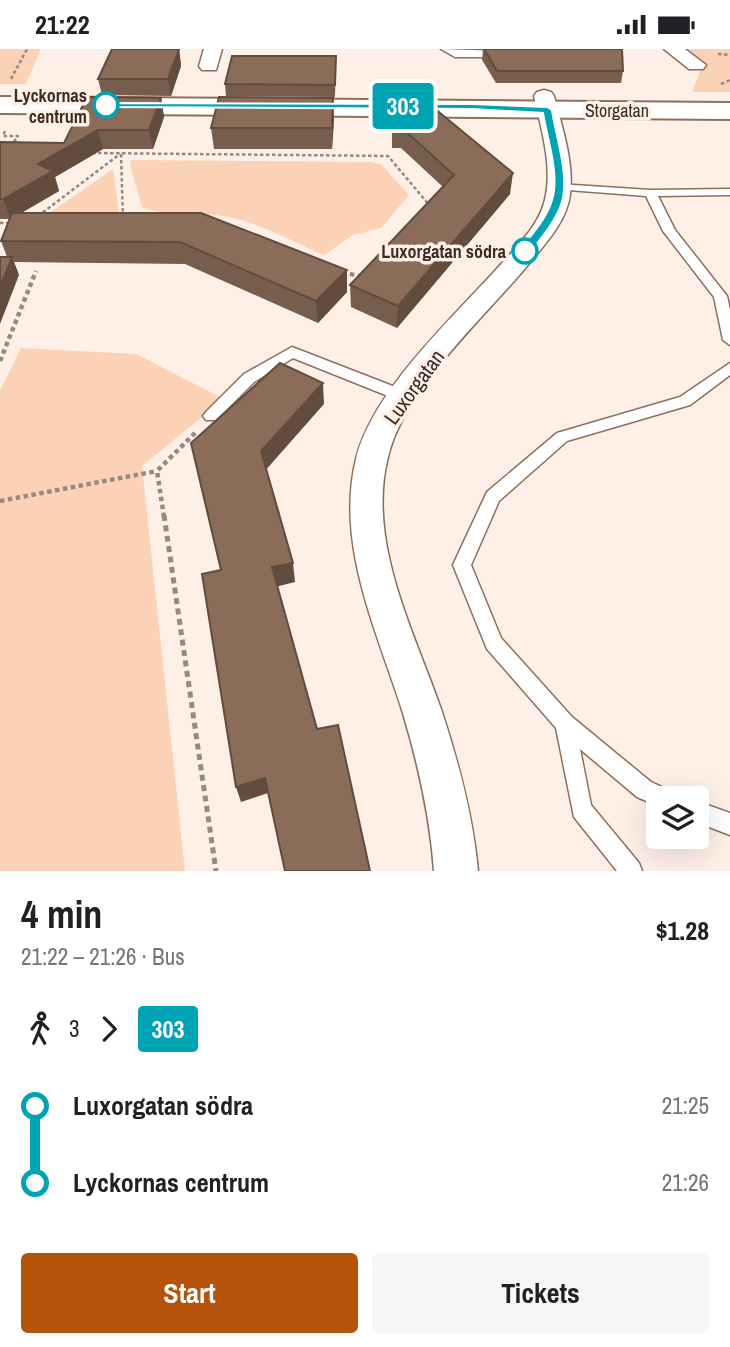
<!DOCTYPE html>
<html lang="en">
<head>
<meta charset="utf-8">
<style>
  :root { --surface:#fff; --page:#f6f6f6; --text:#202124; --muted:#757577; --accent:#b45309 }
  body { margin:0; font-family:"Archivo Narrow",sans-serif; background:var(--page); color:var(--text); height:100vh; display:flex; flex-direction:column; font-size:26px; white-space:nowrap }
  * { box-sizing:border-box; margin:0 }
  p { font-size:23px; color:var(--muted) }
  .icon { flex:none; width:38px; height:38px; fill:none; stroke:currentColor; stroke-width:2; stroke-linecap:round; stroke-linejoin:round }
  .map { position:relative; height:822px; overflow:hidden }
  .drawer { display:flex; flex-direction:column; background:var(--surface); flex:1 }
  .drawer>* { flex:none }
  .badge { padding:0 14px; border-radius:5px; font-size:24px; line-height:46px }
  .fabs { position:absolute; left:646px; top:737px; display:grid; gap:14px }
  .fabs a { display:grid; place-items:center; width:63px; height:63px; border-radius:7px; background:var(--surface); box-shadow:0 7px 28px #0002; font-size:35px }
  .map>.badge { position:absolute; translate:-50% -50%; box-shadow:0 0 0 4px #fff }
  .legs { display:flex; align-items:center; gap:10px; height:77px; padding:0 21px; font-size:23px }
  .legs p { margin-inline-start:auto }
  .summary { display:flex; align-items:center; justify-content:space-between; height:119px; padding:0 21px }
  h1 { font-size:38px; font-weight:700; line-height:52px }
  .cta { display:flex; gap:14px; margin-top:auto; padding:14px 21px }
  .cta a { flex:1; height:80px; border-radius:7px; background:var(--accent); color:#fff; font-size:28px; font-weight:700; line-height:80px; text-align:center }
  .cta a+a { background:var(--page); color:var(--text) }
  ul { padding:0 21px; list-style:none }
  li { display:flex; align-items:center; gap:24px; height:77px; font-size:26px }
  li i { display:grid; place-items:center; width:10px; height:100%; margin:0 9px; background:currentColor }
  li i::after { content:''; width:18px; height:18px; margin:-9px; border:5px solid; border-radius:50%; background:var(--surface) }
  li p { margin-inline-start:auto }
  li:first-child i { background:linear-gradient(#0000 50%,currentColor 0) }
  li:last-child i { background:linear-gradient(currentColor 50%,#0000 0) }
  .status { display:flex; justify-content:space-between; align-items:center; height:49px; padding:0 35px; background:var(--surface); direction:ltr }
  .status svg { height:19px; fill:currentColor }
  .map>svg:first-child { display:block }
  .green { fill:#fcd2b7 }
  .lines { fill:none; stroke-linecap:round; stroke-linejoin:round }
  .lane-casing { stroke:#8e6f5c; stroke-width:3 }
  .street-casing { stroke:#8e6f5c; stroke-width:3 }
  .secondary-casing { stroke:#8e6f5c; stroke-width:4 }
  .path-far2 { stroke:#968980; stroke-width:2.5; stroke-dasharray:3.5 2.5; stroke-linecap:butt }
  .path-far1 { stroke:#968980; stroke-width:4.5; stroke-dasharray:4.5 3.5; stroke-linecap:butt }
  .path { stroke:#968980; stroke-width:5; stroke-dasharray:6 4.5; stroke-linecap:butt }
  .lane { fill:#fff; fill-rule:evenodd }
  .street { fill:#fff; fill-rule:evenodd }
  .secondary { fill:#fff; fill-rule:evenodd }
  .wall { fill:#775d4d }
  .shaded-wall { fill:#614c3e }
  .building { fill:#8a6c59; stroke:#614c3e; stroke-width:2 }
  .line-1 { fill:#00a3b4; stroke:#fff; stroke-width:2 }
  .stop-1-dot { fill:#fff; stroke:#00a3b4; stroke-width:3.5 }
  .labels { text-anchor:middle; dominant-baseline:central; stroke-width:7; stroke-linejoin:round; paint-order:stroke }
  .far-stop-label { font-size:18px; font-weight:bold; fill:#3a2d25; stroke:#fef0e7; text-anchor:end }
  .far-street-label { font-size:18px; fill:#3a2d25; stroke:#fef0e7 }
  .street-label { font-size:21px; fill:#3a2d25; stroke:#fef0e7 }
</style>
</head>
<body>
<div class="status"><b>21:22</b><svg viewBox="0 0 49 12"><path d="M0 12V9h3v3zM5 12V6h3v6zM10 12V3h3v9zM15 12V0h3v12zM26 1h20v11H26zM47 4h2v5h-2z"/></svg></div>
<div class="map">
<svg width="730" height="822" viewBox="0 0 730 822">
  <rect width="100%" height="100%" fill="#fef0e7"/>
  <g class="green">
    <polygon points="0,0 41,0 26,35 0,35"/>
    <polygon points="671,0 730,0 730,43 692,43 703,15"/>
    <path d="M131,111l240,2 10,2 28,31 -28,33 -28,7 -29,20c-29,-12 -60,-30 -91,-37 -26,-7 -69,-1 -91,-11l-12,-42z"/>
    <polygon points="113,120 119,164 51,163"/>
    <polygon points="21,299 136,305 224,350 142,417 185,822 0,822 0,342"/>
  </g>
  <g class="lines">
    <g class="lane-casing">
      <g id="lane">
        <polygon points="441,0 502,2 507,5 502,8 455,8"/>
        <polygon points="559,135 650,141 730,140 730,146 658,147 675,181 727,247 730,261 730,296 723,291 714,248 663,182 646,147 555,140 553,138"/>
        <polygon points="292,298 408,343 410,347 403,352 398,351 293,309 254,333 216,371 206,371 203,367 206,363 244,325"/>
        <polygon points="730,314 730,326 690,356 567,392 499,452 471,516 501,589 572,668 651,733 671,742 674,749 658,749 658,757 637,748 580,700 591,756 639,814 642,822 617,822 574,768 556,679 487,600 453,516 487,443 557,384 680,348"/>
        <polygon points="696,752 730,764 730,786 696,773"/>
      </g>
    </g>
    <g class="street-casing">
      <g id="street">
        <polygon points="204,0 222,0 216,21 202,21 199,17"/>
        <polygon points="664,0 685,0 706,16 703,20 689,20"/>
        <path d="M544,41l7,2 3,4c8,31 20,66 16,99 -4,28 -26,50 -43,71 -44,53 -123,123 -139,191 -22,85 27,176 54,255 17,52 31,104 36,159h-44c-4,-55 -16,-108 -32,-161 -25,-79 -67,-166 -46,-251 16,-66 92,-137 137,-186 20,-23 48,-47 53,-78 6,-32 -5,-67 -12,-99l3,-4z"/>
      </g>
    </g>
    <g class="secondary-casing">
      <polygon id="secondary" points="0,48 730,54 730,70 0,64"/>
    </g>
    <g class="path-far2">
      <polyline points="718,5 730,6"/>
      <polyline points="11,30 27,0"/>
      <polyline points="721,35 730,31"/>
      <polyline points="5,82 3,87 18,87 11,97"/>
      <polyline points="92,104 388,107 430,157"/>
      <polyline points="121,105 123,170"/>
      <polyline points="38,167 120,105"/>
      <polyline points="0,174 13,174"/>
    </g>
    <g class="path-far1">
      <polyline points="342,223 359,227"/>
      <polyline points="0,312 36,222"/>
      <polyline points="0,452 157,422"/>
      <polyline points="164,468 157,422 196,383"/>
    </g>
    <polyline class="path" points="164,466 216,822"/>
    <use href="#lane" class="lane"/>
    <use href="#street" class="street"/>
    <use href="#secondary" class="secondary"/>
  </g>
  <g class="wall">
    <polygon points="179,0 181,17 171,47 102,46 98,30"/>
    <polygon points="483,0 623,22 621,34 496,34 482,11"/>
    <polygon points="336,7 335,48 226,47 225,35"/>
    <polygon points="161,49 164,68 153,100 103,100 55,128 59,142 21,164 347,221 347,243 318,274 185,215 14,213 19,226 7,208 1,192 10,170 0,170 0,93 64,94"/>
    <polygon points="392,49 510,145 397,279 351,258 350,236 443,138 401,99 392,99"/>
    <polygon points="334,69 332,100 214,100 211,79"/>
  </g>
  <g class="shaded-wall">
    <polygon points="179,0 181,17 171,47 168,30"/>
    <polygon points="161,49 164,68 153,100 149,81"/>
    <polygon points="333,49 334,69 332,100 332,79"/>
    <polygon points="98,81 103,100 55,128 59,142 11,170 3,150 38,115"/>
    <polygon points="513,124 510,145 397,279 398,257"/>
    <polygon points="12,208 19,226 0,275 0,238"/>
    <polygon points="347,221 347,243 318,274 316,252"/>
    <polygon points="323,334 324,355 264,423 261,402"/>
    <polygon points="293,514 295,533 275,538 272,518"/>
    <polygon points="265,729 268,744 241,753 236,738"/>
  </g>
  <g class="building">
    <polygon points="112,0 179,0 168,30 98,30"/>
    <polygon points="484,0 622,0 623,22 497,22"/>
    <polygon points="232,7 336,7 335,36 225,35"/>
    <polygon points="87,48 161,49 149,81 98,81 38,115 53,122 3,150 0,150 0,93 64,94"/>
    <polygon points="219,48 333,49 332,79 211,79"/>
    <polygon points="392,49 423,50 513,124 398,257 350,236 454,126 402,79 393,79"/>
    <polygon points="12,164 201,164 347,221 316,252 180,193 1,192"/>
    <polygon points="0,208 12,208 0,238"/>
    <polygon points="280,314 323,334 261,402 293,514 272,518 317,680 338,676 370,822 285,822 265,729 236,738 202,525 221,521 191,394"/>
  </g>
  <path class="line-1" d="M106,54l366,1 75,3 5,3c4,27 16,60 11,88 -4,20 -22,40 -34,56h-8l-2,-3c12,-16 27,-31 33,-51 8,-25 -5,-62 -9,-87l-71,-4 -370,-2 -1,-2z"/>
  <g class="stop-1-dot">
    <circle cx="106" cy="56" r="12"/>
    <circle cx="525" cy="202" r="12"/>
  </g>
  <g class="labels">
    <g class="far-stop-label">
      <text x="87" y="46">Lyckornas<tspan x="87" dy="21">centrum</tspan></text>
      <text x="506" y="202">Luxorgatan södra</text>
    </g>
    <g class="far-street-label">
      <text x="617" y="61">Storgatan</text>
    </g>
    <g class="street-label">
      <text transform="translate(414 338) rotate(-54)">Luxorgatan</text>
    </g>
  </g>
</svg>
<div class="fabs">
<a><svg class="icon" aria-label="layers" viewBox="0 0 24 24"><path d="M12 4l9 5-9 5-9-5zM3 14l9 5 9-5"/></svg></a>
</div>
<b class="badge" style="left:403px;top:57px;background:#00a3b4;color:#fff">303</b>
</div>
<section class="drawer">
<div class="summary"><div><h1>4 min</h1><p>21:22 – 21:26 · Bus</p></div><b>$1.28</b></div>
<div class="legs"><svg class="icon" aria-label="walk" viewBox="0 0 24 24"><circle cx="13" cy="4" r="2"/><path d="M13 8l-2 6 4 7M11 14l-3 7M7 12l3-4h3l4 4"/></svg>3<svg class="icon" aria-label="forward" viewBox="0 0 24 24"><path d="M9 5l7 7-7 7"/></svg><b class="badge" style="background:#00a3b4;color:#fff">303</b></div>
<ul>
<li><i style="color:#00a3b4"></i><b>Luxorgatan södra</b><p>21:25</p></li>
<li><i style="color:#00a3b4"></i><b>Lyckornas centrum</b><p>21:26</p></li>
</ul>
<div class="cta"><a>Start</a><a>Tickets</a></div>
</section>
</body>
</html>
